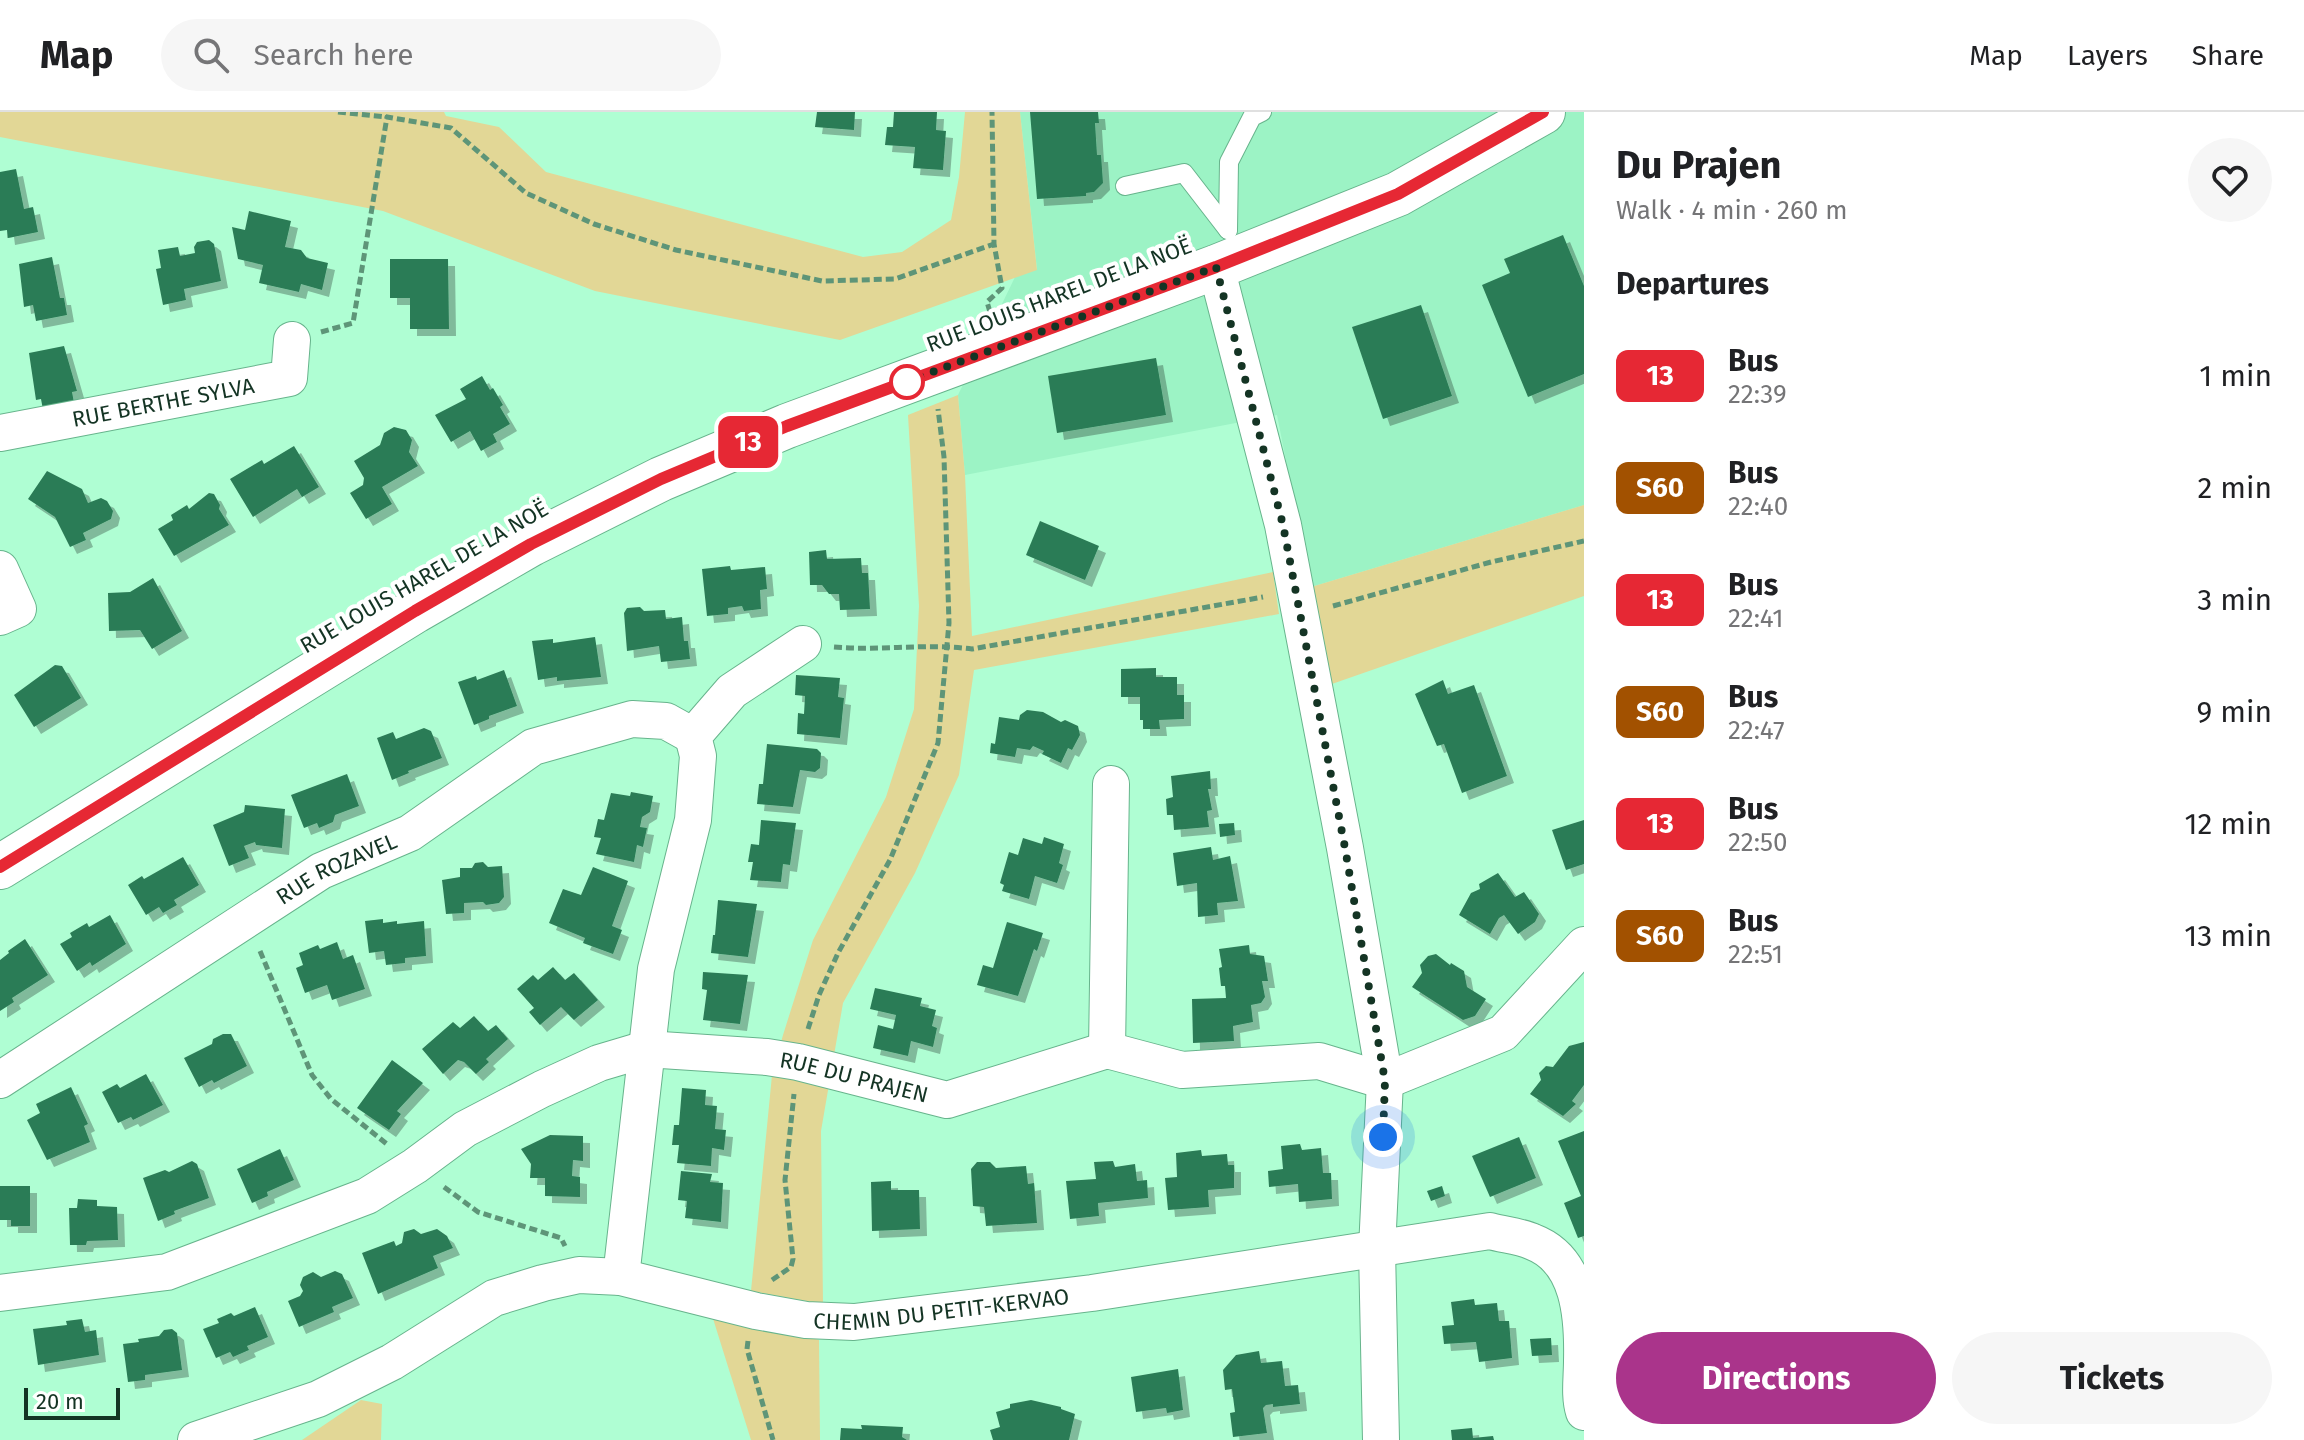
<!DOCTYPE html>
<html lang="en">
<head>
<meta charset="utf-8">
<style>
  :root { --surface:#fff; --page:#f6f6f6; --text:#202124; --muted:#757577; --line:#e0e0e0; --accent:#aa348b }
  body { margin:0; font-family:"Fira Sans",sans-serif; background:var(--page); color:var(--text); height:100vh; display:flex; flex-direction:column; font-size:30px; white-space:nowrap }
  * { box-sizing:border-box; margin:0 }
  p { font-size:26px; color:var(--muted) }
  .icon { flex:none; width:44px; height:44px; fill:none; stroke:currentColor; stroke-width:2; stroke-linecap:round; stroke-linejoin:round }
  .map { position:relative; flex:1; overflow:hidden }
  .sheet { display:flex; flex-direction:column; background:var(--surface); width:720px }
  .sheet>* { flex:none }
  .badge { padding:0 16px; border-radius:12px; font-size:28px; line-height:52px }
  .scale { position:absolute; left:24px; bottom:20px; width:96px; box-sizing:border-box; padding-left:8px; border:4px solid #143424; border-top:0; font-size:22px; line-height:28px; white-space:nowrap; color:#143424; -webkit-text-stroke:6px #fff; paint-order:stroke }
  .you { position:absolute; width:40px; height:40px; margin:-20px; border:6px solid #fff; border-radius:50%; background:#1a73e8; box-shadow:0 0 0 12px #1a73e833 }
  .map>.badge { position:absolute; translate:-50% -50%; box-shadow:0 0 0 4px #fff }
  h2 { padding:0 32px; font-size:30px; line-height:72px }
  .round { display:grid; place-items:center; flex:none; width:84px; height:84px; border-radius:42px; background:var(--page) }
  .overview { display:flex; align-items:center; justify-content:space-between; height:136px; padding:0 32px }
  h1 { font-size:38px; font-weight:700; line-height:60px }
  .primary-button { display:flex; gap:16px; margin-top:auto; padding:16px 32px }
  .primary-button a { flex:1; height:92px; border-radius:48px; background:var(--accent); color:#fff; font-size:32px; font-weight:700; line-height:92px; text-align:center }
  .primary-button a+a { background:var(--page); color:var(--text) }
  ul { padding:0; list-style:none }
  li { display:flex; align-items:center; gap:24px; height:112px; padding:0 32px }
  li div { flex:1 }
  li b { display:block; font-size:30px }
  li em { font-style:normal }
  li .badge { min-width:88px; font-weight:700; text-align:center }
  header { display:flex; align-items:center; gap:48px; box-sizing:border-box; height:112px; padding:0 40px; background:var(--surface); border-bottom:2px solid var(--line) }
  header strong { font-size:38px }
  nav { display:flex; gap:44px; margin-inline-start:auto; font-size:28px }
  .search { width:560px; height:72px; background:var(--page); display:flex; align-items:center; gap:20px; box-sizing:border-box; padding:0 28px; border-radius:44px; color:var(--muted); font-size:30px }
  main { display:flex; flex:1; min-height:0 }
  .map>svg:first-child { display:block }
  .built { fill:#9cf3c5 }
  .green { fill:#e2d796 }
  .building { fill:#2c7b56; filter:url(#shadow) }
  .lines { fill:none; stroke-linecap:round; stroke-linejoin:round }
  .lane-casing { stroke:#67b48c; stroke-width:20 }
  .street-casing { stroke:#67b48c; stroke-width:38 }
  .secondary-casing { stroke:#67b48c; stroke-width:46 }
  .path { stroke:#5e9578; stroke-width:5; stroke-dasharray:8 4; stroke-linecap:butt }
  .lane { stroke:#fff; stroke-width:18 }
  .street { stroke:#fff; stroke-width:36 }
  .secondary { stroke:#fff; stroke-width:44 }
  .line-casing { stroke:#fff; stroke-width:18 }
  .line { stroke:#e62834; stroke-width:12 }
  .walk { stroke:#143424; stroke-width:8; stroke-dasharray:0 14.4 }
  .stop-dot { fill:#fff; stroke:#e62834; stroke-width:4 }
  .labels { text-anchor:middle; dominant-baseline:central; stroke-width:8; stroke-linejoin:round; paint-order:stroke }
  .street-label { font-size:22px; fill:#143424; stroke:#fff }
</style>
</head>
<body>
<header>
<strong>Map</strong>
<div class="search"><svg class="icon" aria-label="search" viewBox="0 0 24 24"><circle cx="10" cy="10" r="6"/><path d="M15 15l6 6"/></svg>Search here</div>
<nav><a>Map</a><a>Layers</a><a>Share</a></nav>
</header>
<main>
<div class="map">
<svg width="1584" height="1328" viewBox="0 0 1584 1328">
  <defs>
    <filter id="shadow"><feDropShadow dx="7" dy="7" stdDeviation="0" flood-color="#0004"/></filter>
  </defs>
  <rect width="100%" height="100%" fill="#affed3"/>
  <polygon class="built" points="1020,0 1584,0 1584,393 1311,475 1277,303 965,363 958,283 1015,165 1037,157"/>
  <g class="green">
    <polygon points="0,0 444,0 446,4 499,15 546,60 863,145 902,140 951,108 959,65 965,0 1020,0 1037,158 840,228 595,179 383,99 0,25"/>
    <polygon points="958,283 965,363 972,524 1273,460 1279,502 974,558 959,663 915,761 843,891 821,1019 823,1192 751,1179 772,963 783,923 813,828 886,685 914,597 919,494 908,303"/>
    <polygon points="1584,393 1584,484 1329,573 1311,475"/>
    <polygon points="710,1197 819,1228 820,1328 751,1328"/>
    <polygon points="361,1288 382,1292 381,1328 302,1328"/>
  </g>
  <g class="building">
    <polygon points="817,0 855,0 854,18 815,15"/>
    <polygon points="894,0 937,0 936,18 946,19 943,58 913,56 915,35 885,33 887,15 893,15"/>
    <polygon points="1030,0 1098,0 1099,11 1095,11 1097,43 1101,43 1103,71 1094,80 1086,81 1086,84 1037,87"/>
    <polygon points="16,57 24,97 33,95 38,120 8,126 7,118 0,119 0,60"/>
    <polygon points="249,99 291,109 285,135 301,138 307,146 328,151 322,178 301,172 299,180 259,171 263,153 238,147 232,115 245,118"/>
    <polygon points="1563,123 1584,174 1584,262 1528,285 1482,173 1510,161 1504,147"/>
    <polygon points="209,128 214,132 221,169 184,177 186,188 163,193 156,157 161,156 158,138 178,135 180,144 195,141 194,135 197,130"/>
    <polygon points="52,145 60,186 64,186 67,203 36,209 33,193 24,195 19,152"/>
    <polygon points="390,147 448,147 449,217 410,217 410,186 390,186"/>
    <polygon points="1421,193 1452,284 1383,307 1352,215"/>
    <polygon points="64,234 77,279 72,280 75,296 44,303 41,287 36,288 29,241"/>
    <polygon points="1156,246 1166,303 1057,321 1048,264"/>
    <polygon points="482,264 490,278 493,276 503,293 500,295 510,312 493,322 497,330 481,339 470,319 451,330 435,303 466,287 460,277"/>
    <polygon points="394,315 406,318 412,328 409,340 418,354 382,375 392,392 366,407 350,381 363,373 364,366 354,349 380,333 384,321"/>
    <polygon points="294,334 319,375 302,385 297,377 253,405 230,367 262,348 264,352"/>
    <polygon points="47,359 82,377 88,391 101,386 107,389 113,399 111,407 83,421 86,428 70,435 55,405 28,387"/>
    <polygon points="209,381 214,382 220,393 219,397 229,413 174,444 158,417 173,408 171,403 187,393 189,397"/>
    <polygon points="1040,409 1099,434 1085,468 1026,443"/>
    <polygon points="826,438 827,447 861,446 862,461 868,461 870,497 840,498 839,482 829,482 822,473 810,473 809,440"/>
    <polygon points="730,454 731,458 765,455 767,477 760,478 761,497 744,499 742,494 728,496 728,502 707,504 702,457"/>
    <polygon points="153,466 182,519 152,537 140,518 109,519 108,481 130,480"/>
    <polygon points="640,495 644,499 665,498 666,507 682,505 684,529 688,529 690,547 661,550 659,534 627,539 624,501 627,496"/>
    <polygon points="595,525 601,565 557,569 557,565 538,568 532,529 553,527 553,531"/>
    <polygon points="55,553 62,554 81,586 34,615 14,583"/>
    <polygon points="1156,556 1156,565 1177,565 1177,583 1184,583 1184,607 1159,608 1160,617 1143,617 1143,608 1140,608 1140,585 1121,585 1121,557"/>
    <polygon points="504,558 517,594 489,604 489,607 474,613 458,570 476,564 477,568"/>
    <polygon points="796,563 840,566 838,585 844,586 840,626 797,622 798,601 804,602 805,584 795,583"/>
    <polygon points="1443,568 1448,582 1474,573 1507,664 1462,681 1444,632 1437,634 1415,582"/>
    <polygon points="1027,598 1043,600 1061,610 1065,608 1078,614 1080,623 1072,638 1068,636 1061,651 1042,642 1044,639 1033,634 1030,638 1017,636 1015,645 990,641 991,631 995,632 999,605 1019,608 1020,603"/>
    <polygon points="424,616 431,619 442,646 408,659 409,661 392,668 377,626 393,620 396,627"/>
    <polygon points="767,632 817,637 821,641 820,656 815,660 800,658 793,695 757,692 759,672 763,672"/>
    <polygon points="1210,659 1211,677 1208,677 1212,698 1207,699 1209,715 1174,718 1173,703 1167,703 1166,687 1173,685 1171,664"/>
    <polygon points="347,662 359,694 335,703 333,710 319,716 317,711 304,716 291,683"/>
    <polygon points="631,680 653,684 650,700 642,705 640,715 647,716 643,735 637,733 634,750 596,742 601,726 594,725 598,707 604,708 611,681 630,684"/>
    <polygon points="245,693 285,697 282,736 256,733 255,730 244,734 249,746 229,754 213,713 244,700"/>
    <polygon points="761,708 796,711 790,753 783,752 781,770 750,768 753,750 748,750 751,732 759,733"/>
    <polygon points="1584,708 1584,752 1566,758 1552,718"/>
    <polygon points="1234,711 1235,723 1220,725 1219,712"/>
    <polygon points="1044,725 1064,732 1059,751 1063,753 1057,771 1035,764 1029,787 1002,779 1004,773 1000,771 1009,740 1018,743 1023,726 1042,732"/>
    <polygon points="1211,735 1213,748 1230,744 1238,789 1217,791 1218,803 1198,805 1197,771 1177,774 1173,741"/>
    <polygon points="183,745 199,773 174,788 177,793 163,801 159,795 146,803 128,773 142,764 144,767"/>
    <polygon points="483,750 488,755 502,754 504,785 499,791 486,793 483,790 464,791 464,801 446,802 442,768 460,765 460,756 472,756 475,751"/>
    <polygon points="593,755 628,769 612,814 622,818 613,842 583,831 585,826 549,811 563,777 581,783"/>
    <polygon points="1498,761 1515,785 1524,780 1539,802 1535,810 1518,822 1504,803 1499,806 1490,822 1459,803 1471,781 1480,777 1479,772"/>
    <polygon points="718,788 757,792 748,845 711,841 713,823 715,823"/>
    <polygon points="110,803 126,832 92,854 90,850 77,859 60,832 72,825 70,821 87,811 89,815"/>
    <polygon points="383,807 383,811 397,809 397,812 424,809 426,844 405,846 405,851 386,853 384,839 369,841 365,809"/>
    <polygon points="1007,810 1043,821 1037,839 1034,837 1018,884 977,873 983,853 993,856"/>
    <polygon points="25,827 48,863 12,886 14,890 0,899 0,848 9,841 8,839"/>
    <polygon points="337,830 343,847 353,843 365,877 332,888 327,873 305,881 296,856 303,853 299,841 318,833 320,837"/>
    <polygon points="1249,833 1250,842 1264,844 1268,869 1262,869 1265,885 1261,891 1251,893 1253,910 1233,914 1234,929 1193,931 1192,887 1226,886 1225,874 1221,874 1219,856 1222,855 1219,837"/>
    <polygon points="1436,842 1450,853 1451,851 1464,859 1467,875 1486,887 1475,904 1463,908 1412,875 1422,861 1420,853 1428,844"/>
    <polygon points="553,855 565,868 574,861 598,888 574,908 561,895 540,913 529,900 534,896 517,877 533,863 538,868"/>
    <polygon points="703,860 748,863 740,912 703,908 707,878 702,877"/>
    <polygon points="875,876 922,886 920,894 936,898 932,914 937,916 933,935 911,929 908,944 873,936 878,913 893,917 896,903 870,897"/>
    <polygon points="474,904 488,919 496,913 508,927 486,947 489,950 476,962 464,950 458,948 443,962 422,937 453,910 460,916"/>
    <polygon points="223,922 231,922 247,954 214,971 212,968 199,975 184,946 212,932 213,927"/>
    <polygon points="1584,930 1584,973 1572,989 1576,992 1563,1004 1530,982 1541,968 1539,961 1546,954 1553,955 1569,934"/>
    <polygon points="392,948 423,971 397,999 401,1002 389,1018 357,996"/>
    <polygon points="146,962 163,993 133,1008 131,1005 118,1011 102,980 117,972 120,976"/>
    <polygon points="71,975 88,1012 84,1014 90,1030 47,1048 27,1008 40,1001 36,992"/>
    <polygon points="682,976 706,978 705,993 717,994 715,1017 726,1018 724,1038 712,1036 711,1054 677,1051 679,1033 672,1033 674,1013 679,1013"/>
    <polygon points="1584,1019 1584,1124 1578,1126 1564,1091 1581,1084 1558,1029"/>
    <polygon points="550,1023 583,1024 583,1049 573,1048 572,1064 580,1065 580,1085 545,1084 545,1066 530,1066 531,1052 521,1037"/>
    <polygon points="1519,1025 1536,1066 1490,1085 1472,1044"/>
    <polygon points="1300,1032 1302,1038 1321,1036 1323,1061 1331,1061 1332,1087 1299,1090 1298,1072 1269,1075 1268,1059 1283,1057 1281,1034"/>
    <polygon points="280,1037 294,1068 267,1080 268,1084 252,1091 237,1057"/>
    <polygon points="1201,1038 1202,1044 1227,1042 1228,1053 1234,1053 1234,1076 1208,1078 1209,1095 1168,1098 1165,1066 1177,1065 1176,1041"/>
    <polygon points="192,1049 197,1052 209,1086 174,1099 175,1102 158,1109 143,1066 165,1058 169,1060"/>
    <polygon points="1113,1049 1115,1055 1135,1052 1137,1069 1147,1068 1148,1086 1098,1091 1099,1104 1070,1107 1066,1069 1096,1067 1094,1050"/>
    <polygon points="977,1050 990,1050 996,1056 1026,1054 1028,1072 1034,1071 1037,1111 986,1114 984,1095 973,1094 971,1057"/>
    <polygon points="681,1059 712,1062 710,1070 723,1071 721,1110 685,1106 687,1089 678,1088"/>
    <polygon points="891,1069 891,1078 919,1078 920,1117 872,1119 871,1070"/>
    <polygon points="0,1074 30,1074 30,1114 11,1114 11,1108 0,1108"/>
    <polygon points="1442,1074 1445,1084 1431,1089 1427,1079"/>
    <polygon points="78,1087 97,1088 97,1094 117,1095 118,1128 87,1129 86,1133 70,1133 69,1096 77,1096"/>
    <polygon points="414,1117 421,1122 437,1117 447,1124 453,1136 433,1144 438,1156 378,1182 362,1141 394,1129 396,1134 402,1131 404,1120"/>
    <polygon points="335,1159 342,1162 353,1186 332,1195 334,1200 299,1215 288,1189 300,1184 303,1179 300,1173 303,1165 313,1160 321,1165"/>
    <polygon points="1474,1187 1475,1193 1497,1191 1499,1209 1509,1209 1512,1246 1479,1250 1476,1230 1444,1232 1442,1214 1454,1213 1451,1190"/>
    <polygon points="255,1195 268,1225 247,1234 249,1238 233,1245 230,1240 216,1246 203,1217 219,1211 217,1207 231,1201 234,1204"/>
    <polygon points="82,1207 85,1220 96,1218 99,1243 38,1253 33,1217 67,1213 66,1209"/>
    <polygon points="172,1217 177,1221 182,1258 145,1263 145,1268 128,1270 123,1232 139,1230 138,1227 159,1224 164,1218"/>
    <polygon points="1551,1226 1552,1243 1532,1244 1530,1227"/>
    <polygon points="1259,1239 1261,1251 1282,1249 1285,1274 1298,1273 1300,1292 1273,1295 1273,1292 1266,1293 1263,1296 1267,1321 1233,1325 1230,1301 1235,1300 1232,1277 1225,1278 1223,1258 1236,1243"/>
    <polygon points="1178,1257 1183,1298 1167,1301 1166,1296 1136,1300 1131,1265"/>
    <polygon points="1031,1288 1061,1295 1061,1297 1075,1302 1069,1328 993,1328 990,1318 1000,1315 996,1300 1010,1296 1010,1292"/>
    <polygon points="861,1313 903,1315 902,1325 907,1328 840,1328 841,1316 862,1317"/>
    <polygon points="1472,1316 1473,1326 1493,1324 1494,1328 1452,1328 1451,1318"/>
  </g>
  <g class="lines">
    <g class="lane-casing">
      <g id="lane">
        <polyline points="1125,74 1184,61 1228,118"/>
        <polyline points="1228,118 1229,50 1252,5 1262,0"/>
      </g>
    </g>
    <g class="street-casing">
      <g id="street">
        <polyline points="1216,155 1283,413 1345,736 1385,969 1377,1137 1381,1328"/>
        <path id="s1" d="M0,321l289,-55 3,-38"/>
        <polyline points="0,457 18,497 0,505"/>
        <polyline points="1107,938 1111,672"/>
        <path id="s2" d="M0,968l321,-209 89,-38 123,-86 99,-28 34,2 27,15"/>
        <polyline points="621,1165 656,857 693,708 698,644 693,624 732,579 803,532"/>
        <path id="s3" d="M0,1181l167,-21 200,-76 48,-30 50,-37 77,-40 57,-26 47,-14 121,8 31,5 149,38 160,-50 75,20 137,-9 66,20 118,-48 81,-88"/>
        <path id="s4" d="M196,1328l122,-41 74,-37 102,-64 49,-15 36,-8 42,2 135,34 50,9 48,2 238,-29 398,-62c14,4 30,5 43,11 47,18 50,76 49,119 0,17 -3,35 2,51"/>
      </g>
    </g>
    <g class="secondary-casing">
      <polyline id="secondary" points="0,755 415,499 531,432 661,367 787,314 1216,155 1398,82 1543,0"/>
    </g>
    <g class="path">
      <polyline points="338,0 387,5"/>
      <polyline points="990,200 987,190 1002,176 994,132 992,0"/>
      <polyline points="321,220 353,211 387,5 451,16 526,81 594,112 676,138 822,169 895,167 994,132"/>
      <polyline points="1333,494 1491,450 1584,429"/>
      <path d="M834,535c46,4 92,-4 138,2l291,-52"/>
      <polyline points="260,839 312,963 331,987 388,1033"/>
      <polyline points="808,917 819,883 838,841 890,748 938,631 949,511 944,345 938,297"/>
      <polyline points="444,1075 478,1100 561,1126 565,1134"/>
      <polyline points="772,1168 791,1155 793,1147 785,1068 794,982"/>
      <polyline points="748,1229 747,1237 773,1328"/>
    </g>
    <use href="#lane" class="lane"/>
    <use href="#street" class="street"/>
    <use href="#secondary" class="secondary"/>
  </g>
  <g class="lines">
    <g class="line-casing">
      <polyline id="line" points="0,755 415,499 531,432 661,367 787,314 1216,155 1398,82 1543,0"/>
    </g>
    <use href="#line" class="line"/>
    <polyline class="walk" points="907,270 900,272 1216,155 1283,413 1345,736 1385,969 1383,1025"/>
  </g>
  <circle class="stop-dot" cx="907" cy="270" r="16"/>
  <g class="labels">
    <g class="street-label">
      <text transform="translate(1059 183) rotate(-21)">RUE LOUIS HAREL DE LA NOË</text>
      <text stroke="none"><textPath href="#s1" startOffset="166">RUE BERTHE SYLVA</textPath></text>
      <text transform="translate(424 465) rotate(-30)">RUE LOUIS HAREL DE LA NOË</text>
      <text stroke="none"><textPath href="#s2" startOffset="398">RUE ROZAVEL</textPath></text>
      <text stroke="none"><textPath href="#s3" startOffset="910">RUE DU PRAJEN</textPath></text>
      <text stroke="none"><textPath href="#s4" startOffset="788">CHEMIN DU PETIT-KERVAO</textPath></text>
    </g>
  </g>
</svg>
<div class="scale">20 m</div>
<div class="you" style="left:1383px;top:1025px"></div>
<b class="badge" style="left:748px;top:330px;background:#e62834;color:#fff">13</b>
</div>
<section class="sheet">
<div class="overview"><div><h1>Du Prajen</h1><p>Walk · 4 min · 260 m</p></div><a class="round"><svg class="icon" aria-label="heart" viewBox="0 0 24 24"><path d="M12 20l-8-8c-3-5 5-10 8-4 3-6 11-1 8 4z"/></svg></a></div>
<h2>Departures</h2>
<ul>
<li><span class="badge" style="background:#e62834;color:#fff">13</span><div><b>Bus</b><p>22:39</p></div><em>1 min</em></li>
<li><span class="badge" style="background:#a25100;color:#fff">S60</span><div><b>Bus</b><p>22:40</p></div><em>2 min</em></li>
<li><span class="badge" style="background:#e62834;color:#fff">13</span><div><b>Bus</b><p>22:41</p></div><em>3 min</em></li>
<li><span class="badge" style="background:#a25100;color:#fff">S60</span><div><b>Bus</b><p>22:47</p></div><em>9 min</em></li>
<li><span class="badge" style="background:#e62834;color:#fff">13</span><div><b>Bus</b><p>22:50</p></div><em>12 min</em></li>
<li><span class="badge" style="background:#a25100;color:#fff">S60</span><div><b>Bus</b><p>22:51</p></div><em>13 min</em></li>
</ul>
<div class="primary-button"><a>Directions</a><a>Tickets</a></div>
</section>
</main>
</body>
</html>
